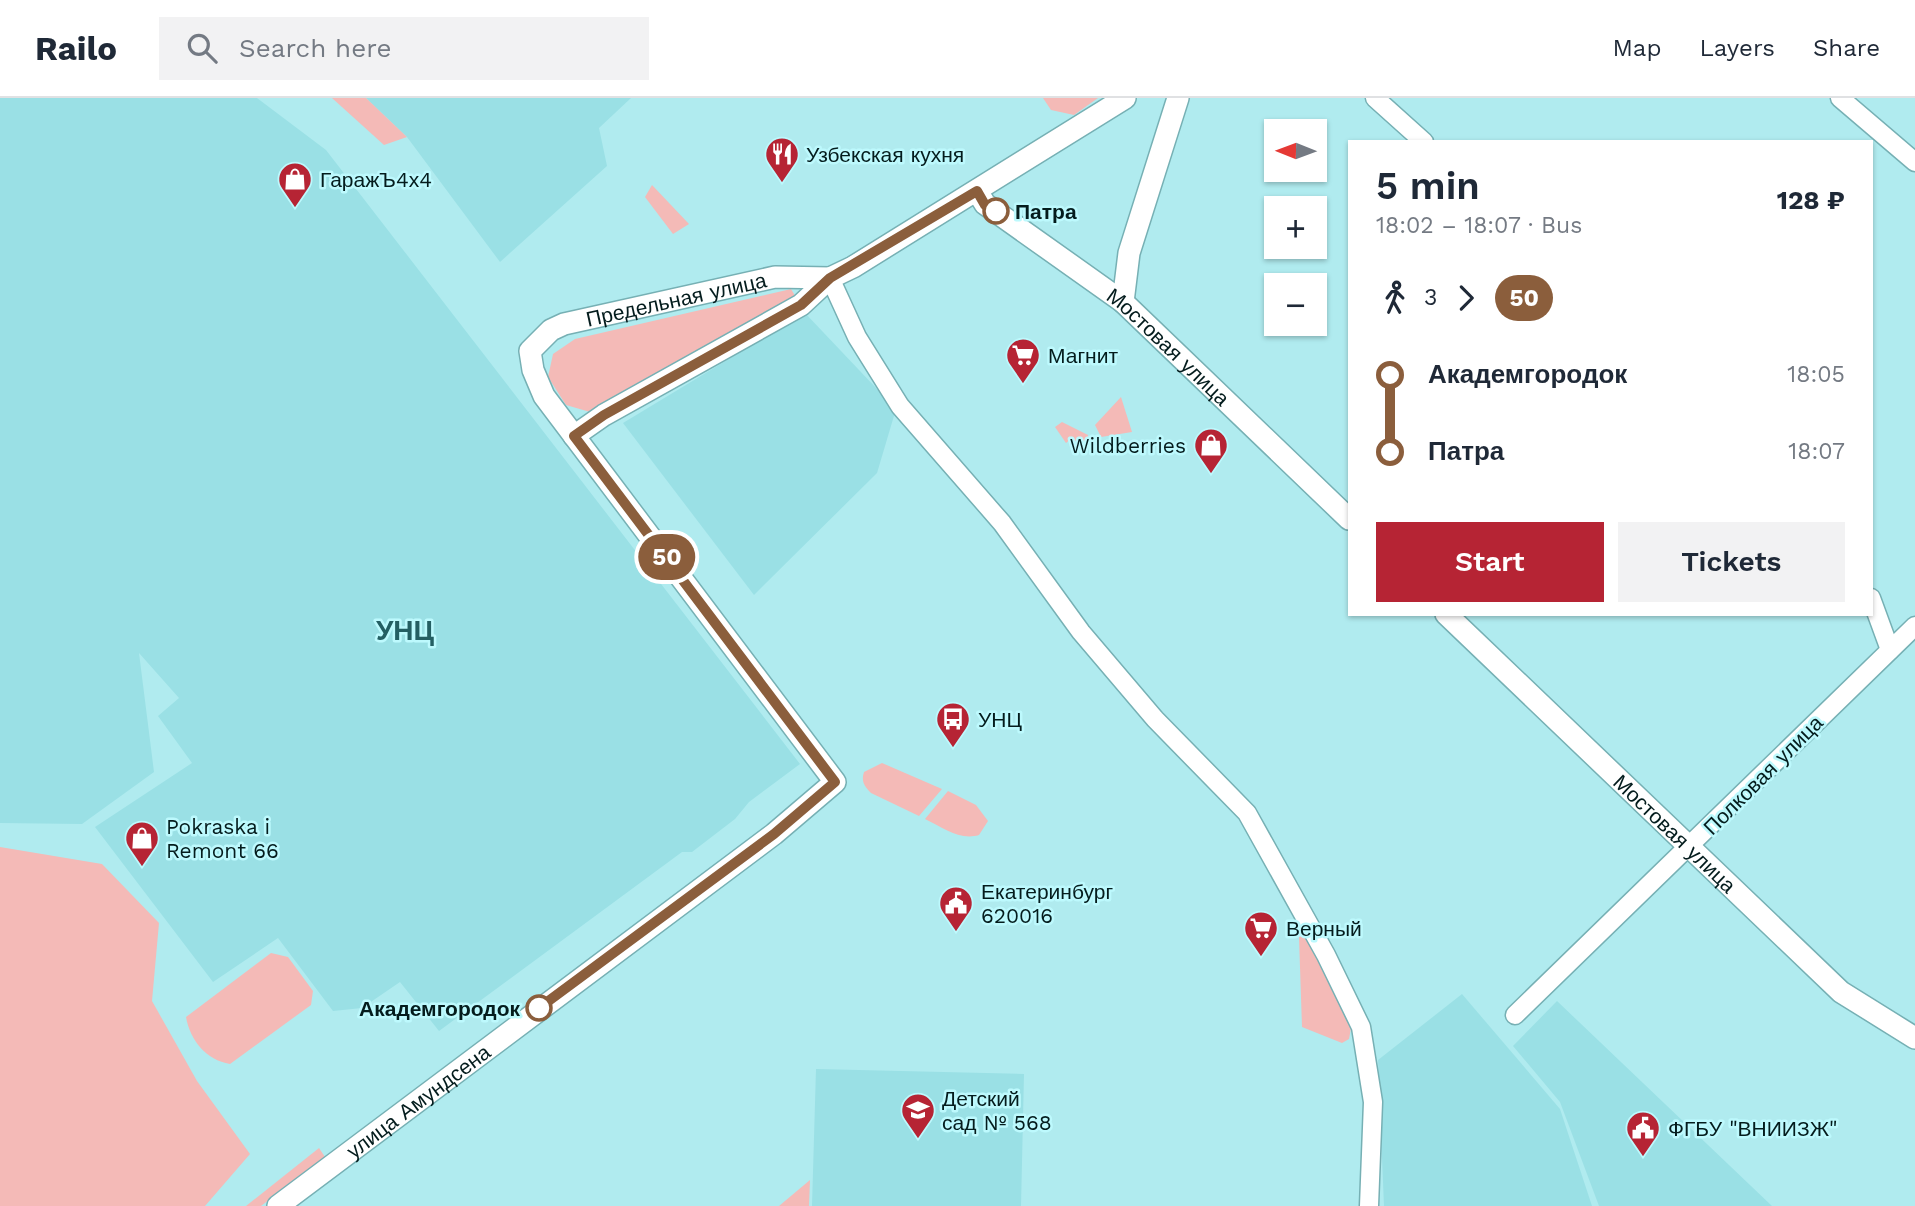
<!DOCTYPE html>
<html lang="en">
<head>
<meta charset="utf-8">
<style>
  :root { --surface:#fff; --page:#f2f2f3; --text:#1f2937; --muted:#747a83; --line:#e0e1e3; --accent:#b62434 }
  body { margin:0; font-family:"Work Sans",sans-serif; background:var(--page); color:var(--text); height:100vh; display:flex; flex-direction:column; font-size:26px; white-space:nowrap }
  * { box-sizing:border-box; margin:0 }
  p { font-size:23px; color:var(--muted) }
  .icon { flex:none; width:38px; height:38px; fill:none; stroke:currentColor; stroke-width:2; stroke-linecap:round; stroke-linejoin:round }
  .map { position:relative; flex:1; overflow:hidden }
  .drawer { position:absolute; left:1348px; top:42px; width:525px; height:476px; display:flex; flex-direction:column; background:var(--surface); border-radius:0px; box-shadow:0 2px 5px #0004 }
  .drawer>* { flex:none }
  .badge { padding:0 14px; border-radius:23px; font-size:24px; line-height:46px }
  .needle { width:46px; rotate:271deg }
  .fabs { position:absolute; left:1264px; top:21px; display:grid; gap:14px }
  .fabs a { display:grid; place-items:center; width:63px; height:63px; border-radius:0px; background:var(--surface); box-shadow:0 2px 5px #0004; font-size:35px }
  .map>.badge { position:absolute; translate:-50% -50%; box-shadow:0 0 0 4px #fff }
  .legs { display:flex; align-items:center; gap:10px; height:77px; padding:0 28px; font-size:23px }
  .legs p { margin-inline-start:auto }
  .head { display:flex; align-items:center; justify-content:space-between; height:119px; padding:0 28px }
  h1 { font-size:38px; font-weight:600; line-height:52px }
  .button { display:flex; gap:14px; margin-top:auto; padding:14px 28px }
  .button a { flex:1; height:80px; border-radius:0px; background:var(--accent); color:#fff; font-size:28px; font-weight:600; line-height:80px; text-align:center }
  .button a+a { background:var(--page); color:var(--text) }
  ul { padding:0 28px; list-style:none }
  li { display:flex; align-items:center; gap:24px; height:77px; font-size:26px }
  li i { display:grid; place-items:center; width:10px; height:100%; margin:0 9px; background:currentColor }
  li i::after { content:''; width:18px; height:18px; margin:-9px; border:5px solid; border-radius:50%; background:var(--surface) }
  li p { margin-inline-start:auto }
  li:first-child i { background:linear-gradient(#0000 50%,currentColor 0) }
  li:last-child i { background:linear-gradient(currentColor 50%,#0000 0) }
  header { display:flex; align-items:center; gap:42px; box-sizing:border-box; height:98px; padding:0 35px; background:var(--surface); border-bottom:2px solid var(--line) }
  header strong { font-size:33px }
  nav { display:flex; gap:38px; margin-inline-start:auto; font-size:24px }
  .search { width:490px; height:63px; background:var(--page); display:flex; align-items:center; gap:18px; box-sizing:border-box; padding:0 24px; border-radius:0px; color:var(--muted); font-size:26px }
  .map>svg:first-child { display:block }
  .built { fill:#9ae0e5 }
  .green { fill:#f4bab7 }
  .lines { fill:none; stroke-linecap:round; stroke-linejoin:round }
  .minor-casing { stroke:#76b0b4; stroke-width:21 }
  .tertiary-casing { stroke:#76b0b4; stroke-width:24 }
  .minor { stroke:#fff; stroke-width:18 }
  .tertiary { stroke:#fff; stroke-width:21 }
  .line-1-casing { stroke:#fff; stroke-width:16 }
  .line-1 { stroke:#8b5e3c; stroke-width:10 }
  .stop-1-dot { fill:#fff; stroke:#8b5e3c; stroke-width:3.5 }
  .labels { text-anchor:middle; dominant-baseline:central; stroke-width:5; stroke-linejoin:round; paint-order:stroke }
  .poi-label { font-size:21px; fill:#041c1d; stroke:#bdf9fd; text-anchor:start }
  .stop-label { font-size:21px; font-weight:bold; fill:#041c1d; stroke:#bdf9fd; text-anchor:start }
  .street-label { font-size:21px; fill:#041c1d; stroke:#bdf9fd }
  .district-label { font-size:28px; font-weight:bold; fill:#245f63; stroke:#bdf9fd }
</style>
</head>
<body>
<header>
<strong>Railo</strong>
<div class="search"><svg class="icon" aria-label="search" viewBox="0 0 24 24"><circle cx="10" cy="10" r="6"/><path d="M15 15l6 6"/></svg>Search here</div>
<nav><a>Map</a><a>Layers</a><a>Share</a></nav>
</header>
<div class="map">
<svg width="1915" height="1108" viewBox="0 0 1915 1108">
  <rect width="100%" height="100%" fill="#b0ebef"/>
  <g class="built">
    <polygon points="0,0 257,0 326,52 800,666 749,704 735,721 692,754 682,754 439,933 400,884 362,910 333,913 278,840 213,884 95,729 192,665 158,618 179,600 139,555 154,674 82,726 0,725"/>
    <polygon points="366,0 631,0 599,30 607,68 500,164 407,39"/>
    <polygon points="805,215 896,311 877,375 754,497 623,325"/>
    <polygon points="1462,896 1560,1011 1592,1108 1384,1108 1378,962"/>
    <polygon points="1557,903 1772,1108 1599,1108 1560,1004 1513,948"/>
    <polygon points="816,971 1024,976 1021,1108 812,1108"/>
  </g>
  <g class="green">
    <polygon points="332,0 366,0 407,39 384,47"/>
    <polygon points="1043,0 1098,0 1074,17 1051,12"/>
    <polygon points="652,87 689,126 673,136 645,99"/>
    <polygon points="791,191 797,201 590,314 566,307 548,279 553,256 575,241"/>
    <polygon points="1121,299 1132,334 1101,339 1095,327"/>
    <polygon points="1062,324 1088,337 1088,347 1081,349 1072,340 1066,345 1055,329"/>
    <path d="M882,665l60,26 -23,27 -48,-23c-7,-7 -10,-12 -7,-21z"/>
    <path d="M948,693l28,14 12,16 -9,14c-19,6 -37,-8 -54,-16z"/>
    <polygon points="0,749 102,766 159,825 152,903 197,983 250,1056 205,1108 0,1108"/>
    <polygon points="1304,837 1310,840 1351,930 1349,941 1342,945 1302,929 1299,839"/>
    <path d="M271,855l17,4 25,34 -2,14 -81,59c-24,-4 -40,-24 -44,-47z"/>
    <polygon points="319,1050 325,1059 261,1108 246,1108"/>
    <polygon points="810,1082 809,1108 779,1108"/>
  </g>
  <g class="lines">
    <g class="minor-casing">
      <g id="minor">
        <polyline points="1375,0 1424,44"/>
        <polyline points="1840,0 1915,64"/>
        <polyline points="830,180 857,239 900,308 1002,425 1081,534 1155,621 1247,715 1326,857 1361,929 1373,1004 1369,1108"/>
        <polyline points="1871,500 1890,552"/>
        <polyline points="1515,917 1915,528"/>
      </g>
    </g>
    <g class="tertiary-casing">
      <g id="tertiary">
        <path id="s1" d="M977,93l8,13 138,98 226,217"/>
        <polyline points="1123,204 1129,155 1178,0"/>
        <polyline points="574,338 604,317 801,207 830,180 853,169 1125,0"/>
        <path id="s2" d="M1446,516l395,378 74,46"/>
        <path id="s3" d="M278,1108l496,-372 61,-52 -291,-386 -11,-26 -3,-19 21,-21 13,-6 211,-47 55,1"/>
      </g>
    </g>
    <use href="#minor" class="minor"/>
    <use href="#tertiary" class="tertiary"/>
  </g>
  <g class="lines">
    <g class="line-1-casing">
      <polyline id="line-1" points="539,910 774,736 835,684 574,338 604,317 801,207 830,180 977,93 985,107 996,113"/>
    </g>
    <use href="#line-1" class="line-1"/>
  </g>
  <defs>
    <g id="restaurant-pin" transform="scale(1.75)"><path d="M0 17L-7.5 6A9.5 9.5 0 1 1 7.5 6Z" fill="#b62434" stroke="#bdf9fd"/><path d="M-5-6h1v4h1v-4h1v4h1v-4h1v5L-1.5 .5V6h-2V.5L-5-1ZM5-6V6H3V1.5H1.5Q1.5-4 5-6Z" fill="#fff"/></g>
    <g id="shop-pin" transform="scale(1.75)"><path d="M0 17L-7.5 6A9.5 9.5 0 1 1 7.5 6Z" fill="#b62434" stroke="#bdf9fd"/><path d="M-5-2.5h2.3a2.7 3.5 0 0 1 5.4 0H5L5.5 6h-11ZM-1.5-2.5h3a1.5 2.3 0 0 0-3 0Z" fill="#fff"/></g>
    <g id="supermarket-pin" transform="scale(1.75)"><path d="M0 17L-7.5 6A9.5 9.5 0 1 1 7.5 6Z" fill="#b62434" stroke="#bdf9fd"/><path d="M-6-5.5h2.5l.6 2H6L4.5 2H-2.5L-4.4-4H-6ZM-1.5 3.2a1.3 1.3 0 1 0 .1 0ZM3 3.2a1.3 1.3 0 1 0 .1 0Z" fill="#fff"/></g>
    <g id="bus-pin" transform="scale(1.75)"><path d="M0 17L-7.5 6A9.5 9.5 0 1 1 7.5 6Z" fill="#b62434" stroke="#bdf9fd"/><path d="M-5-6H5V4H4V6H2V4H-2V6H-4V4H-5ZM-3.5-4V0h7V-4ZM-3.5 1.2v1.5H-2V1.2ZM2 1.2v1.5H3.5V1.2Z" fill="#fff"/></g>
    <g id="civic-pin" transform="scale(1.75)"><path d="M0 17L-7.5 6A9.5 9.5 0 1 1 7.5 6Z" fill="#b62434" stroke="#bdf9fd"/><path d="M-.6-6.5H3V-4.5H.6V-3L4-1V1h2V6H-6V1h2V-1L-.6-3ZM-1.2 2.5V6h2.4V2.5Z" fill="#fff"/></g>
    <g id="school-pin" transform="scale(1.75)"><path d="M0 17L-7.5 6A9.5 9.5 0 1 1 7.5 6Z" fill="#b62434" stroke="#bdf9fd"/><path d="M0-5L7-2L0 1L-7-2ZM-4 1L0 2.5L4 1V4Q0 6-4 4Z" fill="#fff"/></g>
  </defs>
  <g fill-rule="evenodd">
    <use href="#restaurant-pin" x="782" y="56"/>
    <use href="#shop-pin" x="295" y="81"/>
    <use href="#supermarket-pin" x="1023" y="257"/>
    <use href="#shop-pin" x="1211" y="347"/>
    <use href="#bus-pin" x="953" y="621"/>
    <use href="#shop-pin" x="142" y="740"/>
    <use href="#civic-pin" x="956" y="805"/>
    <use href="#supermarket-pin" x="1261" y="830"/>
    <use href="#school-pin" x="918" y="1012"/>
    <use href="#civic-pin" x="1643" y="1030"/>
  </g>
  <g class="stop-1-dot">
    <circle cx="996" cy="113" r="12"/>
    <circle cx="539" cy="910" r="12"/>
  </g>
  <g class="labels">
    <g class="poi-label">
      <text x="806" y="56">Узбекская кухня</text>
      <text x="320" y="81">ГаражЪ4х4</text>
      <text x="1048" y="257">Магнит</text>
      <text x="1186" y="347" text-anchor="end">Wildberries</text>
      <text x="978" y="621">УНЦ</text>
      <text x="166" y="728">Pokraska i<tspan x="166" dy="24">Remont 66</tspan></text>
      <text x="981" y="793">Екатеринбург<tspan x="981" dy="24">620016</tspan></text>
      <text x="1286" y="830">Верный</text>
      <text x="942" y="1000">Детский<tspan x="942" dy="24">сад № 568</tspan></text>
      <text x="1668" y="1030">ФГБУ "ВНИИЗЖ"</text>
    </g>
    <g class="stop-label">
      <text x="1015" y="113">Патра</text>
      <text x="520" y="910" text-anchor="end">Академгородок</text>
    </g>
    <g class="street-label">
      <text stroke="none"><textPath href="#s3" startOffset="1390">Предельная улица</textPath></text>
      <text stroke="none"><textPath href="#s1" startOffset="248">Мостовая улица</textPath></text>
      <text transform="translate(1763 677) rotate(-45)">Полковая улица</text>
      <text stroke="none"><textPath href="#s2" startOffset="317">Мостовая улица</textPath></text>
      <text stroke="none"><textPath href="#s3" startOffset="175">улица Амундсена</textPath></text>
    </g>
    <g class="district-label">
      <text x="405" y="532">УНЦ</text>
    </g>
  </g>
</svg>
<div class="fabs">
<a><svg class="needle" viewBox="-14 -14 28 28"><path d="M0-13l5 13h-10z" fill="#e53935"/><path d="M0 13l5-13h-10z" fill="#747a83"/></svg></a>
<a>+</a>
<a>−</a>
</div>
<b class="badge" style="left:667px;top:459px;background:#8b5e3c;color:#fff">50</b>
<section class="drawer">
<div class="head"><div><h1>5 min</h1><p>18:02 – 18:07 · Bus</p></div><b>128 ₽</b></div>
<div class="legs"><svg class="icon" aria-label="walk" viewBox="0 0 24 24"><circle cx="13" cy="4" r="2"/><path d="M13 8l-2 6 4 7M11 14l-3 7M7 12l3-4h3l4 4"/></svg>3<svg class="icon" aria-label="forward" viewBox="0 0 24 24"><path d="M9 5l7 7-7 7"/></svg><b class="badge" style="background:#8b5e3c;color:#fff">50</b></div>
<ul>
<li><i style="color:#8b5e3c"></i><b>Академгородок</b><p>18:05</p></li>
<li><i style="color:#8b5e3c"></i><b>Патра</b><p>18:07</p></li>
</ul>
<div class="button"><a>Start</a><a>Tickets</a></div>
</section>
</div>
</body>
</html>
